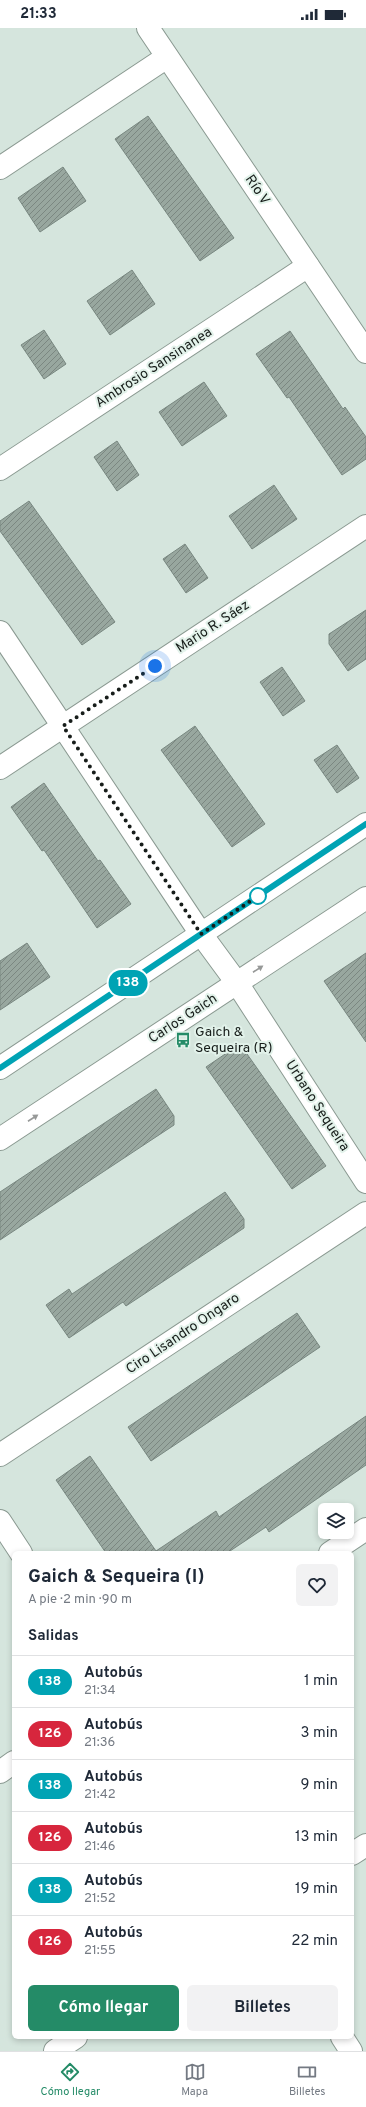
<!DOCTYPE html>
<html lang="es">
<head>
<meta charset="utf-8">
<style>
  :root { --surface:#fff; --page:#f2f2f3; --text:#1f2937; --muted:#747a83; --line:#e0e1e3; --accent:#248b67 }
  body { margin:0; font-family:Overpass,sans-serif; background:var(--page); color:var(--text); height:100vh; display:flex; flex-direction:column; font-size:15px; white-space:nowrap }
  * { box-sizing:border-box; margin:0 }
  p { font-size:13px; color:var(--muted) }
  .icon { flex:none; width:22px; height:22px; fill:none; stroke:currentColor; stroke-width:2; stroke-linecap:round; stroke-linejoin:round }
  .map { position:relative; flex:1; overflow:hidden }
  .panel { position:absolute; left:12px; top:1523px; width:342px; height:488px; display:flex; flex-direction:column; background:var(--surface); border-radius:6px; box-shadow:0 2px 6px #0003 }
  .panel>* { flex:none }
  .badge { padding:0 8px; border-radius:13px; font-size:14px; line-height:26px }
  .buttons { position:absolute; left:318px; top:1475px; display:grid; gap:8px }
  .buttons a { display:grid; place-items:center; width:36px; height:36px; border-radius:6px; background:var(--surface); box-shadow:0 2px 6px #0003; font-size:20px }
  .you { position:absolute; width:20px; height:20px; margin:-10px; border:3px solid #fff; border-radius:50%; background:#1a73e8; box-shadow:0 0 0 6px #1a73e833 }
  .map>.badge { position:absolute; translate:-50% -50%; box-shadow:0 0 0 2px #fff }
  h2 { padding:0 16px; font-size:15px; line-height:36px }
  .round { display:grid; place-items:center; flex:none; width:42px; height:42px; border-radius:6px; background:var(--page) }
  .overview { display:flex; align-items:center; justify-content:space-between; height:68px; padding:0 16px }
  h1 { font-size:19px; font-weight:700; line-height:30px }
  .primary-button { display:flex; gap:8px; margin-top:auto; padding:8px 16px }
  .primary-button a { flex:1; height:46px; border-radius:6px; background:var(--accent); color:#fff; font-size:16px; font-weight:700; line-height:46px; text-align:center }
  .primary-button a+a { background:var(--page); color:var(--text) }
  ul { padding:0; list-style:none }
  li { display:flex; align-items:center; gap:12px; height:52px; padding:0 16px; border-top:1px solid var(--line) }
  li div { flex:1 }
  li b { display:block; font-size:15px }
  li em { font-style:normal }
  li .badge { min-width:44px; font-weight:700; text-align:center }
  .status { display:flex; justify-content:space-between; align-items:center; height:28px; padding:0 20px; background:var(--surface); direction:ltr }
  .status svg { height:11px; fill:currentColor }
  .dock { display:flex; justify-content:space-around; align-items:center; height:56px; border-top:1px solid var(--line); background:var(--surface); font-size:11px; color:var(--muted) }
  .dock a { display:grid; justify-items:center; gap:2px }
  .dock .selected { color:var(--accent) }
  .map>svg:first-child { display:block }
  .building { fill:url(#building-hatch); stroke:#788780 }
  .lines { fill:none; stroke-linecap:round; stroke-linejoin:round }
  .minor-casing { stroke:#8a9991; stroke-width:24 }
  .minor { stroke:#fff; stroke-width:22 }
  .oneway { fill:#979998 }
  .line-casing { stroke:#fff; stroke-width:9 }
  .line { stroke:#00a3b4; stroke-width:6 }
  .walk { stroke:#171d1a; stroke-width:4; stroke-dasharray:0 7.2 }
  .stop-dot { fill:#fff; stroke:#00a3b4; stroke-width:2 }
  .labels { text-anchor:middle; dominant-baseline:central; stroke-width:4; stroke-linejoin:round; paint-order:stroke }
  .street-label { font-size:14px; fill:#171d1a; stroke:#e2f2ea }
  .poi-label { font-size:14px; fill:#171d1a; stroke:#e2f2ea; text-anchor:start }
</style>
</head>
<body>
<div class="status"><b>21:33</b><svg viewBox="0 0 49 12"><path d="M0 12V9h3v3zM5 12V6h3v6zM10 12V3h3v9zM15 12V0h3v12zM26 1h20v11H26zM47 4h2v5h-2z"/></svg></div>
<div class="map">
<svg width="366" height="2023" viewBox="0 0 366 2023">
  <defs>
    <pattern id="building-hatch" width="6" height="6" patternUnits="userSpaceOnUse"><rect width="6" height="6" fill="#98a79f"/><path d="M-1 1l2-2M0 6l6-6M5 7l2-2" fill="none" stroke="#7b8781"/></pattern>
  </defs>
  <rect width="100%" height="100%" fill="#d5e5dd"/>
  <g class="building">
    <polygon points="148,88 234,210 200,233 115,111"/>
    <polygon points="63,139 86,173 40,204 18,170"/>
    <polygon points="132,242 155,276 110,307 87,273"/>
    <polygon points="44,302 66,336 44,351 21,317"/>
    <polygon points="290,303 343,381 345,379 366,409 366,431 342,447 289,369 287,370 256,326"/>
    <polygon points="204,354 227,388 182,418 159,384"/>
    <polygon points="117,413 139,447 117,463 94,429"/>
    <polygon points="274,457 297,491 252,521 229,488"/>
    <polygon points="29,473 115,594 82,617 0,503 0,493"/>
    <polygon points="185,516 208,550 186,565 163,531"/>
    <polygon points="366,582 366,631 348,643 329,616 329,606"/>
    <polygon points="282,639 305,673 283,688 260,654"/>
    <polygon points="195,698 265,796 232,819 161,722"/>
    <polygon points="337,717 359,750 337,765 314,732"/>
    <polygon points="44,755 98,833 100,832 131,876 97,900 44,822 42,823 11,779"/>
    <polygon points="27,915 50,949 0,982 0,933"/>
    <polygon points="366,925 366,1014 324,953"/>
    <polygon points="240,1016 326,1138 292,1161 206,1039"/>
    <polygon points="156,1061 174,1088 174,1097 0,1212 0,1164"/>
    <polygon points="225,1164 244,1191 244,1200 126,1278 123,1274 69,1310 46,1277 69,1261 72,1266"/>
    <polygon points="297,1285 320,1319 151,1433 128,1399"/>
    <polygon points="366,1388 366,1437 269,1504 266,1499 227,1525 106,1525 56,1452 90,1428 156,1523 216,1483 219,1489"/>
  </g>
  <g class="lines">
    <g class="minor-casing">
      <g id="minor">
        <polyline points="148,0 366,324"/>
        <polyline points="0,140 167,29"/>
        <polyline points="0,441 308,238"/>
        <polyline points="0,604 201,906 237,955 366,1154"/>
        <polyline points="0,740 366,498"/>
        <polyline points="0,1040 366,796"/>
        <polyline points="0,1111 366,870"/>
        <polyline points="0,1427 366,1185"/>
        <polyline points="0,1493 21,1525"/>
        <polyline points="330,1525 366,1501"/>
        <polyline points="0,1744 14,1734"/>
        <polyline points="352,1826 366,1817"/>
        <polyline points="342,2009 351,2023"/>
        <polyline points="55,2023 76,2009"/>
      </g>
    </g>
    <use href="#minor" class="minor"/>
  </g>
  <defs><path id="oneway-solid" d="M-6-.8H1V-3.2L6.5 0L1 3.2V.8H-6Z"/></defs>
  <g class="oneway">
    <use href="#oneway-solid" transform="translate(258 941) rotate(-33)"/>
    <use href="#oneway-solid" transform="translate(33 1090) rotate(-33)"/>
  </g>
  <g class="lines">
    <g class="line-casing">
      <polyline id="line" points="0,1040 366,796"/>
    </g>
    <use href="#line" class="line"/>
    <polyline class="walk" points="155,638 63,698 201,906 258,868"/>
  </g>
  <defs>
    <g id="bus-bare" transform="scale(1.2)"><path d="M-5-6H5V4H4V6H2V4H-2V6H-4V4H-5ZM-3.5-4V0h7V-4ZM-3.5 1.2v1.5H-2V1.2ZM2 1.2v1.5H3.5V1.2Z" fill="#248b67" stroke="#e2f2ea" stroke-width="2.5" paint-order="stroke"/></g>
  </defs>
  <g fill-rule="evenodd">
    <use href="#bus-bare" x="183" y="1012"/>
  </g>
  <circle class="stop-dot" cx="258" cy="868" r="8"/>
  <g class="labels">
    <g class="street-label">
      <text transform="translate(257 162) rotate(56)">Río V</text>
      <text transform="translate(154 340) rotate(-33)">Ambrosio Sansinanea</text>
      <text transform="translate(213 599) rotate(-33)">Mario R. Sáez</text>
      <text transform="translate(183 991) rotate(-33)">Carlos Gaich</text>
      <text transform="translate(317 1078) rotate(57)">Urbano Sequeira</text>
      <text transform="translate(183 1306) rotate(-34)">Ciro Lisandro Ongaro</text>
    </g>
    <g class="poi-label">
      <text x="195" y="1004">Gaich &amp;<tspan x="195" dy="16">Sequeira (R)</tspan></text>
    </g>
  </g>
</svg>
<div class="buttons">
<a><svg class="icon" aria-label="layers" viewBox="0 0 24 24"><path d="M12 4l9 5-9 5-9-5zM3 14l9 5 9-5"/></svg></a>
</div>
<div class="you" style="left:155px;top:638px"></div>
<b class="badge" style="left:128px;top:955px;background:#00a3b4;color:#fff">138</b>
<section class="panel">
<div class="overview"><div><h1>Gaich &amp; Sequeira (I)</h1><p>A pie · 2 min · 90 m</p></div><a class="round"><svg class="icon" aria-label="heart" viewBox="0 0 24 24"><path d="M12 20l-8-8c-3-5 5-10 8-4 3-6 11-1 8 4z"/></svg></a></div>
<h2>Salidas</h2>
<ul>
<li><span class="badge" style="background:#00a3b4;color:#fff">138</span><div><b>Autobús</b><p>21:34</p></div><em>1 min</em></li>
<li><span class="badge" style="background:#d7263d;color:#fff">126</span><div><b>Autobús</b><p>21:36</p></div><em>3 min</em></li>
<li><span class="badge" style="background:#00a3b4;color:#fff">138</span><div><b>Autobús</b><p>21:42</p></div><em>9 min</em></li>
<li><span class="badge" style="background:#d7263d;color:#fff">126</span><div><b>Autobús</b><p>21:46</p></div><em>13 min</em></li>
<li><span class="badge" style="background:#00a3b4;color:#fff">138</span><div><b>Autobús</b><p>21:52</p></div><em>19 min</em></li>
<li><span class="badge" style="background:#d7263d;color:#fff">126</span><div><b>Autobús</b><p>21:55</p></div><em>22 min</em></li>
</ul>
<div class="primary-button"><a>Cómo llegar</a><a>Billetes</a></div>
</section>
</div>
<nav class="dock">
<a class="selected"><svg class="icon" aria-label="directions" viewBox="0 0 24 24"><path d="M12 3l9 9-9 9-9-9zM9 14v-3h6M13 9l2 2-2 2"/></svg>Cómo llegar</a>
<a><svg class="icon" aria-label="map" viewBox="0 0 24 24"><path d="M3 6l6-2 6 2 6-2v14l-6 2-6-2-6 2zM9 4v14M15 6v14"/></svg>Mapa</a>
<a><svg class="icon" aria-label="tickets" viewBox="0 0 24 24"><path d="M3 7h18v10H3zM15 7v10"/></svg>Billetes</a>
</nav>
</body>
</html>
